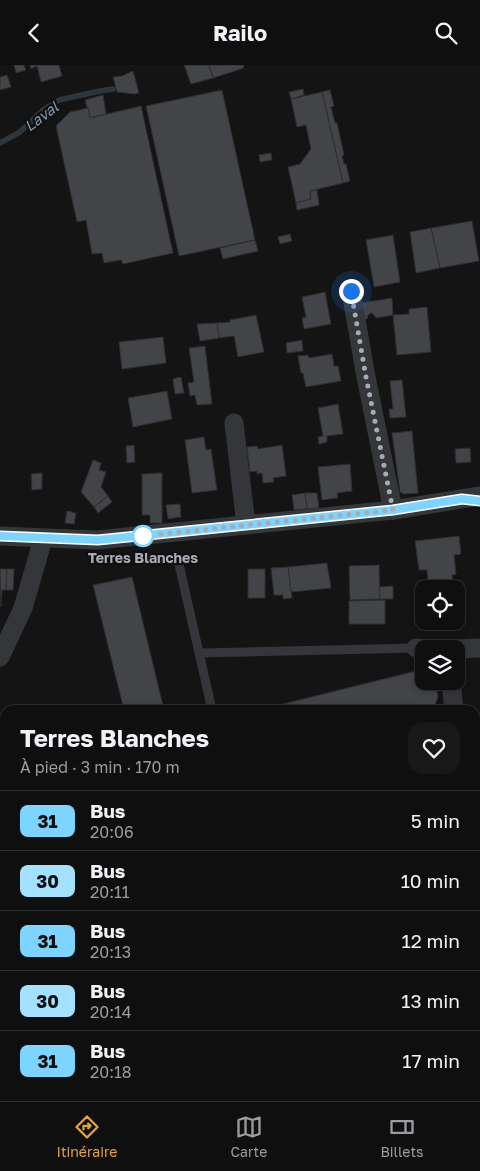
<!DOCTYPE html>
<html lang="fr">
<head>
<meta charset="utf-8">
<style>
  :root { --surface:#0f0f10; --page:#181819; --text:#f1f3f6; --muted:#9b9c9f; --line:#2f2f30; --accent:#dfa342 }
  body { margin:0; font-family:"Golos Text",sans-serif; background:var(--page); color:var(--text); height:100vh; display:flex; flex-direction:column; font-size:19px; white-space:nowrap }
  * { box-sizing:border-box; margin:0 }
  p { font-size:16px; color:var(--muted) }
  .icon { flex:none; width:28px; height:28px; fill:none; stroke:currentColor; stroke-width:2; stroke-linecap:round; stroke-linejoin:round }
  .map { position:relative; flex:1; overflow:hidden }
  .sheet { position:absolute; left:0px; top:640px; width:480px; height:396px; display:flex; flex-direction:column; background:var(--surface); border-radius:15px 15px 0 0; box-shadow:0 2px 8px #0003,0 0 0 1px var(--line) }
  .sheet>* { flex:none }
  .badge { padding:0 10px; border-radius:8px; font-size:18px; line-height:32px }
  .buttons { position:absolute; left:415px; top:515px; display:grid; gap:10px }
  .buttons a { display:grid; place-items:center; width:50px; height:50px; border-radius:10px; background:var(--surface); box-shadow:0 2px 8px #0003,0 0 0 1px var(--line); font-size:25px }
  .you { position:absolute; width:25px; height:25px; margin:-12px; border:4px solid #fff; border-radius:50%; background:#1a73e8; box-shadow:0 0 0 8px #1a73e833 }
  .map>.badge { position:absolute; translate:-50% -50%; box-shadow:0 0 0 2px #fff }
  .round { display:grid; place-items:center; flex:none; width:52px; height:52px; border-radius:15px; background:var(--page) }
  .headline { display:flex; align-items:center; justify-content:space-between; height:85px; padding:0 20px }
  h1 { font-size:24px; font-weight:700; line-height:38px }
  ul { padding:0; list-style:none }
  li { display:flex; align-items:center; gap:15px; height:60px; padding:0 20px; border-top:1px solid var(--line) }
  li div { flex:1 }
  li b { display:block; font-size:19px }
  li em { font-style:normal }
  li .badge { min-width:55px; font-weight:700; text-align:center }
  header { display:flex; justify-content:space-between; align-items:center; height:65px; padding:0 20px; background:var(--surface); font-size:22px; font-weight:700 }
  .tabs { display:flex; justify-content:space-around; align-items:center; height:70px; border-top:1px solid var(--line); background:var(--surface); font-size:14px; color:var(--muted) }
  .tabs a { display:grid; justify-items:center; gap:2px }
  .tabs .current { color:var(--accent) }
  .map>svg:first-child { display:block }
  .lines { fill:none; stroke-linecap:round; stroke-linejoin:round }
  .stream { stroke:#2e363c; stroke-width:5.5 }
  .building { fill:#434448; stroke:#2e2e31 }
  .path { stroke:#3b3d40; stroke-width:3; stroke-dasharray:2.5 4; stroke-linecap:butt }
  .service { stroke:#35363a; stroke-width:9 }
  .minor { stroke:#35363a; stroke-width:19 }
  .primary { stroke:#515358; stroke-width:28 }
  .line-casing { stroke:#fff; stroke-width:11 }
  .line { stroke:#7dd5ff; stroke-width:8 }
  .walk { stroke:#a7abb4; stroke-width:5; stroke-dasharray:0 9 }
  .stop-dot { fill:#fff; stroke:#7dd5ff; stroke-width:2.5 }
  .labels { text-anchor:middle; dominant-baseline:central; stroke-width:4.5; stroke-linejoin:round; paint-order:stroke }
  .stop-label { font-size:14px; font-weight:bold; fill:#a7abb4; stroke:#0f0f10 }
  .water-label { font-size:15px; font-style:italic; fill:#819aac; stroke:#0f0f10 }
</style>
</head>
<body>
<header><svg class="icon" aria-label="back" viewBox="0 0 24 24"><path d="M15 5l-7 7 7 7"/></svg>Railo<svg class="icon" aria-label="search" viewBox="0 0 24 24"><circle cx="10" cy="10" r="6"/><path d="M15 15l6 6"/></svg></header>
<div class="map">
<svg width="480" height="1036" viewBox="0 0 480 1036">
  <rect width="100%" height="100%" fill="#141415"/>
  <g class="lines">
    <polyline class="stream" points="0,78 20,67 43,45 59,35 100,26 113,24"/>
  </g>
  <g class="building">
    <polygon points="14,0 24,0 26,5 16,8"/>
    <polygon points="30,0 59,0 62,11 41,17 37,1 31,4"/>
    <polygon points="184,0 209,0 213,13 191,19"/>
    <polygon points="209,0 243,0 244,3 213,13"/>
    <polygon points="133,6 139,28 134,29 117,27 113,12 122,11"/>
    <polygon points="7,10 11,22 0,25 0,12"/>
    <polygon points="303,24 304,30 291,34 289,27"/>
    <polygon points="222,25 255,175 179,191 146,41"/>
    <polygon points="330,25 334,41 331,42 335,58 337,58 344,90 342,91 344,99 346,99 350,116 343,118 322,27"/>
    <polygon points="322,27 343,118 310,126 311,134 296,138 288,102 300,99 311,84 306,60 297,62 291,34"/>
    <polygon points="103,30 106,49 90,53 85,35"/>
    <polygon points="141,41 173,188 123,199 121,195 104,198 102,188 92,189 86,155 77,157 56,61 70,47 88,43 90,53"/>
    <polygon points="271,88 272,95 260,97 259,90"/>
    <polygon points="317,125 319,140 297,145 296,138 311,134 310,126"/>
    <polygon points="472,156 479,196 440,203 431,163"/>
    <polygon points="431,163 440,203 416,208 410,167"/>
    <polygon points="290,169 292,176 280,179 278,172"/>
    <polygon points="393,170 400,217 374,222 366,175"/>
    <polygon points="255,175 258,186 223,194 220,183"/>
    <polygon points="325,227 331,259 304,264 302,253 306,252 302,232"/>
    <polygon points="392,233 393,250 376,253 372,248 368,250 367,254 364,254 361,238"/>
    <polygon points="427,242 431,287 397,290 393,250 409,249 409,244"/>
    <polygon points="256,250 264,287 238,292 234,271 219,273 217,258 230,257 230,255"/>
    <polygon points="217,258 219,273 200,276 197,259"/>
    <polygon points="163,272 166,298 122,304 119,277"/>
    <polygon points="302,275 303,286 287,288 286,278"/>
    <polygon points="205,281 212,339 197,340 195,330 190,331 188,318 194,317 189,283"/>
    <polygon points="332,289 334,301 338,301 341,316 306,322 303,308 301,308 298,291 308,290 309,293"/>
    <polygon points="181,312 184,328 175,329 173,314"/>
    <polygon points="402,315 406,352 390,353 389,344 393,344 390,316"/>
    <polygon points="167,326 172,354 133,362 128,333"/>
    <polygon points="338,339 343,369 327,371 327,377 319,379 318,372 323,371 318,343"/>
    <polygon points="412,366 418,428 404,429 400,427 392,368"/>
    <polygon points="204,372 206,385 211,384 217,425 192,428 185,375"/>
    <polygon points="134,380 135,397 127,398 126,381"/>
    <polygon points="282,380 286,411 273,413 274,417 263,418 262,408 257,409 257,406 250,407 247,382 257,381 258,384"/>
    <polygon points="470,383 471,397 456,398 455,384"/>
    <polygon points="93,395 101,398 99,405 106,407 101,422 108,431 94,442 81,427"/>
    <polygon points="350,399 352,426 337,428 338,433 322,435 318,402"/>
    <polygon points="42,408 42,424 32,425 31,409"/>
    <polygon points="162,408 162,458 150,458 150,450 142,450 142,409"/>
    <polygon points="305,428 317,428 319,443 307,444"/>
    <polygon points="305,428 307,444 294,445 292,430"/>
    <polygon points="108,431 112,437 98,448 94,442"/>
    <polygon points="180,439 181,452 168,454 166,440"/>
    <polygon points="67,446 76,448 74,459 65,458"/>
    <polygon points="459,471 461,489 454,490 456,509 452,510 453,524 429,524 427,505 419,505 415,476"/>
    <polygon points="327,498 331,523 291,527 288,502"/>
    <polygon points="379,500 380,534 350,535 349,501"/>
    <polygon points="288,502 292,533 283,534 283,530 274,530 271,503"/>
    <polygon points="0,504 7,504 6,525 2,525 1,542"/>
    <polygon points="7,504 14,504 13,525 6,525"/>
    <rect x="248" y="504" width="17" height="29"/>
    <polygon points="132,512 164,645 124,645 93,520"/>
    <polygon points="393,521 393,534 380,534 379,522"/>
    <polygon points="385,535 385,559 349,559 349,536"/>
    <polygon points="424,604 424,616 435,616 438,632 433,645 272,645 271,642"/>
    <polygon points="5,811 5,868 4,868 0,848 0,812"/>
    <polygon points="475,885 476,885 480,908 480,934 475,903"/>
    <polygon points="31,1031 57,1031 58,1036 46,1036 46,1034 32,1036"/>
  </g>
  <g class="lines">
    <g class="path">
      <polyline points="475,803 480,789"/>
      <polyline points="415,1036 416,1031"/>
    </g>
    <g class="service">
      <polyline points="178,495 212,645"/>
      <polyline points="199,588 416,583"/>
      <polyline points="475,757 480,744"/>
      <polyline points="0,771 5,770"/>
      <polyline points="475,946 480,972"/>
      <polyline points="272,1031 273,1036"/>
      <polyline points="450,1031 452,1036"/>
      <polyline points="396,1036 397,1031"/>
    </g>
    <g class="minor">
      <polyline points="351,226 366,312 393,445"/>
      <polyline points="234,358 246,460"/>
      <polyline points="0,471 97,475 393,445 480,431"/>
      <polyline points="416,583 427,584"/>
      <polyline points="456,584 480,583"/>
      <polyline points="0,592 23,543 43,474"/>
      <polyline points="451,616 454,645"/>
      <polyline points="171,1036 179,1031"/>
    </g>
    <g class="primary">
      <polyline points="475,690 480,678"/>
      <polyline points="368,1036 368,1031"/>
    </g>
  </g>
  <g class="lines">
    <g class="line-casing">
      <polyline id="line" points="0,471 98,475 393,445 462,434 480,436"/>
    </g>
    <use href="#line" class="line"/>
    <polyline class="walk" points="143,471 393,445 366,312 351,226"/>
  </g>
  <circle class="stop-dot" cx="143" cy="471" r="10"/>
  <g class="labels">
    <g class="stop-label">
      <text x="143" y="492">Terres Blanches</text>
    </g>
    <g class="water-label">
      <text transform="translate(41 51) rotate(-37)">Laval</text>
    </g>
  </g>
</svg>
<div class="buttons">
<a><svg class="icon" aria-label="locate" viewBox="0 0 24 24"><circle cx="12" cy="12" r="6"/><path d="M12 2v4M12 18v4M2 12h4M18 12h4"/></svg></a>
<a><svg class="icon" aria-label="layers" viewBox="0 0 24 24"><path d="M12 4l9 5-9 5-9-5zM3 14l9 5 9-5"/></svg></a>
</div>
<div class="you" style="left:351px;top:226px"></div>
<section class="sheet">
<div class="headline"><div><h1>Terres Blanches</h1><p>À pied · 3 min · 170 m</p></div><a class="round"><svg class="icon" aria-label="heart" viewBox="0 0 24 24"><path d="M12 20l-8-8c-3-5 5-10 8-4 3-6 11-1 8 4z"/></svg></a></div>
<ul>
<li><span class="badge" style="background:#7dd5ff;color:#111">31</span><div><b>Bus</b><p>20:06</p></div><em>5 min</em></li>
<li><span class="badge" style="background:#a4e1ff;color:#111">30</span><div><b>Bus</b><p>20:11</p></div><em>10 min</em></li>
<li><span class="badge" style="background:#7dd5ff;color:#111">31</span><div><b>Bus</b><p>20:13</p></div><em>12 min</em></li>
<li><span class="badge" style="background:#a4e1ff;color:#111">30</span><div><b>Bus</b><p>20:14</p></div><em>13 min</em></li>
<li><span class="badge" style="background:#7dd5ff;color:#111">31</span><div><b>Bus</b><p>20:18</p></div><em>17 min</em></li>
</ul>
</section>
</div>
<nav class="tabs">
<a class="current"><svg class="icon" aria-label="directions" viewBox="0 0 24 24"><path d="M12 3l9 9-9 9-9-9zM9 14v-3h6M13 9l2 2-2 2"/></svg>Itinéraire</a>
<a><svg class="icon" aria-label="map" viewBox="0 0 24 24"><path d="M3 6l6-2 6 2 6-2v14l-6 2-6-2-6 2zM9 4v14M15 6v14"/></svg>Carte</a>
<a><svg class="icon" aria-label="tickets" viewBox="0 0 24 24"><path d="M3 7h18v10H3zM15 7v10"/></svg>Billets</a>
</nav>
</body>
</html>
